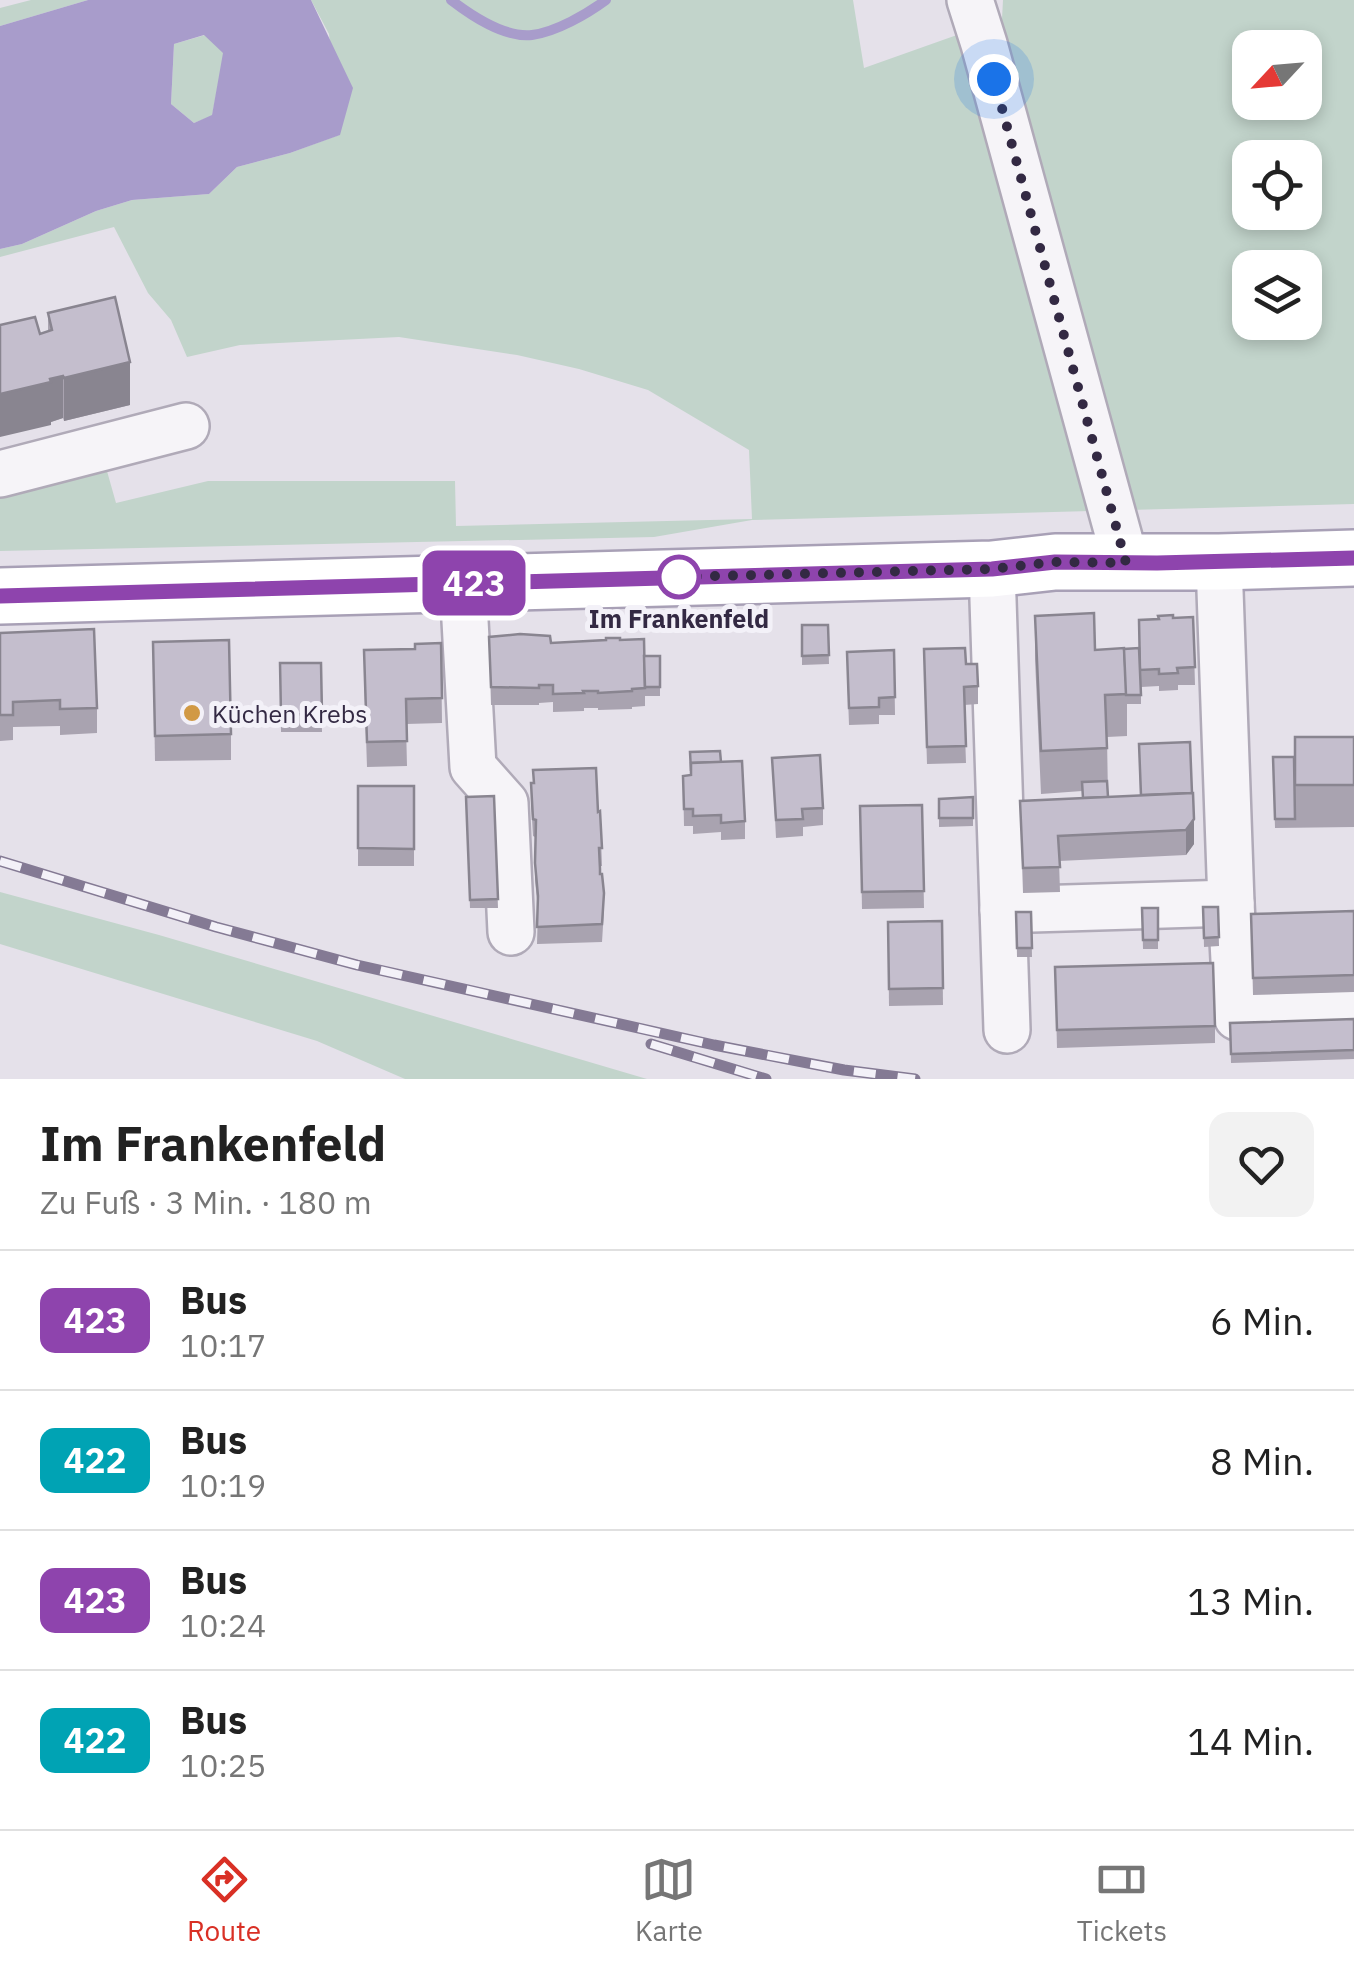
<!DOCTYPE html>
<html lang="de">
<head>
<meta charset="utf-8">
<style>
  :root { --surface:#fff; --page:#f2f2f2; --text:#222; --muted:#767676; --line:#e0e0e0; --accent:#d93025 }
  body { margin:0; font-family:"IBM Plex Sans",sans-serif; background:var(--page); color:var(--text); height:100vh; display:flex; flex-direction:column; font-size:38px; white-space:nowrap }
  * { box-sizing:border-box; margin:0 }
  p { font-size:32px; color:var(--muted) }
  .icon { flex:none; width:55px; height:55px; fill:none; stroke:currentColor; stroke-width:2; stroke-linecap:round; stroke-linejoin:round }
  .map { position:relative; height:1079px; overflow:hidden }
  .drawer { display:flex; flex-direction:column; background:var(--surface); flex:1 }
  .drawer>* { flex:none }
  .badge { padding:0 20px; border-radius:15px; font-size:35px; line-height:65px }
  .needle { width:65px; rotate:244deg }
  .controls { position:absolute; left:1232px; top:30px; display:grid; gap:20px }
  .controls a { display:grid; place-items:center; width:90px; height:90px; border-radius:20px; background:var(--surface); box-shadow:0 5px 15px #0003; font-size:50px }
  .you { position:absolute; width:50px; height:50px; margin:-25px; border:8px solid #fff; border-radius:50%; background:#1a73e8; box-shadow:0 0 0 15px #1a73e833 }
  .map>.badge { position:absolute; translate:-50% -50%; box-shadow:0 0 0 5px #fff }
  .round { display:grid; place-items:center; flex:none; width:105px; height:105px; border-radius:20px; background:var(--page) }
  .headline { display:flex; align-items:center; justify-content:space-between; height:170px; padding:0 40px }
  h1 { font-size:48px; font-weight:800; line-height:75px }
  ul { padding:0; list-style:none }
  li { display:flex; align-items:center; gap:30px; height:140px; padding:0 40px; border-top:2px solid var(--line) }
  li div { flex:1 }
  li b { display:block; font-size:38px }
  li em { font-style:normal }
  li .badge { min-width:110px; font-weight:700; text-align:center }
  .tab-bar { display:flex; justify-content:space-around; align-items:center; height:140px; border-top:2px solid var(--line); background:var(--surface); font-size:28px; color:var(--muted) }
  .tab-bar a { display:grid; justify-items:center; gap:5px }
  .tab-bar .on { color:var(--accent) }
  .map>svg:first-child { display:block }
  .green { fill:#c2d4cb; fill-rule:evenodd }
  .water { fill:#a89ccb; fill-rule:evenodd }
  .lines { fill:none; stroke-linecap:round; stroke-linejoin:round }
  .stream { stroke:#a89ccb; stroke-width:10 }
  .minor-casing { stroke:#b0aab8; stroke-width:50 }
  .major-casing { stroke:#a8a0b6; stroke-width:60 }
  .minor { stroke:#f6f4f8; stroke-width:45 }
  .major { stroke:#fff; stroke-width:55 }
  .rail-casing { stroke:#847a94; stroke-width:11 }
  .rail { stroke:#f3f1f8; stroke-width:8; stroke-dasharray:22; stroke-linecap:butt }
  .wall { fill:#a9a3b0 }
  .shaded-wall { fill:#898590 }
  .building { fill:#c4becd; stroke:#898590; stroke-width:2.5 }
  .line-casing { stroke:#fff; stroke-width:22 }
  .line { stroke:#8e44ad; stroke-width:15 }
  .walk { stroke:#332943; stroke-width:10; stroke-dasharray:0 18 }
  .stop-dot { fill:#fff; stroke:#8e44ad; stroke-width:5 }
  .poi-dot { fill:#d19944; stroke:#f3f1f8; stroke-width:4 }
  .labels { text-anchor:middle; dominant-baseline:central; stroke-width:10; stroke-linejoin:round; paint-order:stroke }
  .stop-label { font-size:25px; font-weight:bold; fill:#332943; stroke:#f3f1f8 }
  .poi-label { font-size:25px; fill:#332943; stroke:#f3f1f8; text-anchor:start }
</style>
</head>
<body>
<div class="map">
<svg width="1354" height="1079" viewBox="0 0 1354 1079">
  <rect width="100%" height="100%" fill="#e5e1ea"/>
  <g class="green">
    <polygon points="31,0 88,0 0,26 0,8"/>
    <path d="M311,0h542l11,68 138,-49 1,-19h351v504l-602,16 -98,17 -654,14v-58l105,-29 11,39 92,-22h247l1,45 296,-7 -3,-69 -101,-60 -69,-21 -62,-14 -118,-18 -159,8 -53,12 -16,-37 -23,-27 -34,-66 -114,30v-8l22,-5 74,-33 36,-11 77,-6 28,-27 53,-14 49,-18 -10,-101zM1250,48h55v54h-55zM1250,158h55v54h-55zM1250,268h55v54h-55z"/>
    <polygon points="205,35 224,53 212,116 194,123 171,104 174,44"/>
    <polygon points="0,892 159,935 647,1079 405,1079 317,1041 0,944"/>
  </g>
  <path class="water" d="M88,0h223l42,88 -13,47 -50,18 -53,14 -28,27 -77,6 -36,11 -74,33 -22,5v-223zM204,35l19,18 -11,62 -18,8 -23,-19 3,-60z"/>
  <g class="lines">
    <path class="stream" d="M451,0c21,16 53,38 81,35 24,-3 55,-21 74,-35"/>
    <g class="minor-casing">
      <g id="minor">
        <polyline points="970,0 984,44 1126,563"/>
        <polyline points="0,474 186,426"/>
        <polyline points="1219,562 1231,903 1237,1017 1354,1014"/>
        <polyline points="992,569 1007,1030"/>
        <polyline points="463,584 473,767 505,803 511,932"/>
        <polyline points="1003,910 1231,903"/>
      </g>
    </g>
    <g class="major-casing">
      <polyline id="major" points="0,596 992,569 1055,562 1219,562 1354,558"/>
    </g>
    <use href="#minor" class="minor"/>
    <use href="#major" class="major"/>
    <g class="rail-casing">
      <g id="rail">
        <polyline points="0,861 216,927 357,965 714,1045 844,1070 915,1079"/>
        <polyline points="651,1044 766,1079"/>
      </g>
    </g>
    <use href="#rail" class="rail"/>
  </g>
  <g class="wall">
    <polygon points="48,313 130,405 64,421 63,418 51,422 51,425 40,334 48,331"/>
    <polygon points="1035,616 1095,650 1139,648 1173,618 1193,617 1195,685 1178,685 1178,690 1159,691 1159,686 1141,687 1141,704 1127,704 1127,736 1107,737 1108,797 1140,795 1139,744 1194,844 1186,855 1059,861 1060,892 1023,893 1020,801 1082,798 1082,791 1041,794 1035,659"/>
    <polygon points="802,625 828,625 829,664 802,665"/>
    <polygon points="0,633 97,708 97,733 60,735 60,726 13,727 13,740 0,741"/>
    <polygon points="489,637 551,643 620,640 644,656 660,656 660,696 645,696 645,706 632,707 632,709 598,710 598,708 584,708 584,711 553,712 553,702 539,703 539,705 491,705"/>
    <polygon points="153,642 231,734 231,760 155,761"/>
    <polygon points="441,643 442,723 406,724 407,766 367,767 364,675 415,649"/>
    <polygon points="894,650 895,715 879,715 879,724 849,725 847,669"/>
    <polygon points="280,663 321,663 322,732 281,732"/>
    <polygon points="966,664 978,686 978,704 964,705 966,763 927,764 924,667"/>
    <polygon points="1354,737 1354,827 1275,828 1273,757 1294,757"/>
    <polygon points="772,758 823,808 823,825 803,827 803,836 776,838"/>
    <polygon points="721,762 745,821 745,839 721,840 721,832 693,834 693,826 684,826 683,776 690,775"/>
    <rect x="358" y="786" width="56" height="80"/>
    <polygon points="494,796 498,908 470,908 466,797"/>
    <polygon points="973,797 973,826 939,827 939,799"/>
    <polygon points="531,801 600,811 602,866 599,866 604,910 602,942 537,944 538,909 535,880 535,837 533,836"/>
    <polygon points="922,805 924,908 862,909 860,806"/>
    <polygon points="1354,901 1354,992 1253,995 1251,914 1354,911"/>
    <polygon points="1203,907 1218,907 1219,946 1204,947"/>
    <polygon points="1142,908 1158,908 1158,949 1143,949"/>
    <polygon points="1016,912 1031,912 1032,957 1017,957"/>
    <polygon points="942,921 943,1005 889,1006 888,922"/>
    <polygon points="1055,967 1215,1026 1215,1043 1057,1048"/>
    <polygon points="1354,1019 1354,1059 1231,1063 1230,1023"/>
  </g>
  <g class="shaded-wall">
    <polygon points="130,362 130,405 64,421 64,378"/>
    <polygon points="63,376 63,418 51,422 51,425 0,437 0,394"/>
    <polygon points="1194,819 1194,844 1186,855 1186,830"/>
  </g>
  <g class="building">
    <polygon points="115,297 130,362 64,378 63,376 50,379 51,382 0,394 0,325 35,317 40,334 52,330 48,313"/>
    <polygon points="1094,613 1095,650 1124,648 1127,694 1105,695 1107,748 1041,751 1035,616"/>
    <polygon points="1173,615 1173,618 1193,617 1195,667 1177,668 1178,673 1159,674 1159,669 1140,670 1139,620 1159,619 1158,616"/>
    <polygon points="802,625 828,625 829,655 802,656"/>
    <polygon points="94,629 97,708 60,709 60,700 13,702 13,715 0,715 0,633"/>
    <polygon points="520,634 550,636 551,643 606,640 606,638 620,638 620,640 644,639 645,688 632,689 632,691 598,693 598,691 583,691 584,693 553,694 553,685 539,685 539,688 491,687 489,637"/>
    <polygon points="229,640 231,734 155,736 153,642"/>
    <polygon points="441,643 442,698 406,699 407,741 367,742 364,650 415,649 415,644"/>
    <polygon points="965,648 966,664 977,664 978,686 964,687 966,746 927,747 924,649"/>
    <polygon points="1139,648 1141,695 1126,695 1124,649"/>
    <polygon points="894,650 895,697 879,698 879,707 849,708 847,652"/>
    <polygon points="644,656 660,656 660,687 645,687"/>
    <polygon points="280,663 321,663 322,714 281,715"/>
    <rect x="1295" y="737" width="59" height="48"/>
    <polygon points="1190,742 1192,793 1141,795 1139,744"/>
    <polygon points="720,751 721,762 691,763 691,771 690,752"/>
    <polygon points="820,755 823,808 802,809 803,819 776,820 772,758"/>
    <polygon points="1273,757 1294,757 1295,819 1275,819"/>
    <polygon points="742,761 745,821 721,823 721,815 693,816 693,809 684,809 683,776 691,775 691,763"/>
    <polygon points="596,768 598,812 600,811 602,848 599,848 600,869 600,874 602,874 604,893 602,924 537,927 538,896 535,863 536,820 533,819 531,783 534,783 533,770"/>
    <polygon points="1107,781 1108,797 1083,798 1082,782"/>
    <polygon points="358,786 414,786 414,849 358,848"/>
    <polygon points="1193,793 1194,819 1186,830 1058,836 1060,867 1023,868 1020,801"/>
    <polygon points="494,796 498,899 470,900 466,797"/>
    <polygon points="973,797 973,818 939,818 939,799"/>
    <polygon points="922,805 924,891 862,892 860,806"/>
    <polygon points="1203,907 1218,907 1219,937 1204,938"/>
    <polygon points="1142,908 1158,908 1158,940 1143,940"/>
    <polygon points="1354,911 1354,975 1253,978 1251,914"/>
    <polygon points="1016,912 1031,912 1032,948 1017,948"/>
    <polygon points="942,921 943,988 889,989 888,922"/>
    <polygon points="1213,963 1215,1026 1057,1030 1055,967"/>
    <polygon points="1354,1019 1354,1050 1231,1054 1230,1023"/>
  </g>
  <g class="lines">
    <g class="line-casing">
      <polyline id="line" points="0,596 992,569 1055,562 1157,563 1354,558"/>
    </g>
    <use href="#line" class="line"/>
    <polyline class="walk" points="679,577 992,569 1055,562 1126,563 994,79"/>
  </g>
  <circle class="stop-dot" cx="679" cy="577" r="20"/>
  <circle class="poi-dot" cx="192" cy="713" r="10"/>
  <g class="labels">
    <g class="stop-label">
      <text x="679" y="618">Im Frankenfeld</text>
    </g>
    <g class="poi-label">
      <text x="212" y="713">Küchen Krebs</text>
    </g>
  </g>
</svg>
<div class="controls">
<a><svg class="needle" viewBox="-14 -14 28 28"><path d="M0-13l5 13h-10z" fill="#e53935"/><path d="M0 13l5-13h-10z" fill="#767676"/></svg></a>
<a><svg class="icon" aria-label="locate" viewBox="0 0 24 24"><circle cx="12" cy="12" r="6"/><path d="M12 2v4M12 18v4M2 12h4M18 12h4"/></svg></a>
<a><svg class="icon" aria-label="layers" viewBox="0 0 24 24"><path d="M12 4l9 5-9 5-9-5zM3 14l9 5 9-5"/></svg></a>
</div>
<div class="you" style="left:994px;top:79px"></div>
<b class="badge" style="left:474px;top:583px;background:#8e44ad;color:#fff">423</b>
</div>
<section class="drawer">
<div class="headline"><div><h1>Im Frankenfeld</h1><p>Zu Fuß · 3 Min. · 180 m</p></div><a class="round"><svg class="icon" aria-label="heart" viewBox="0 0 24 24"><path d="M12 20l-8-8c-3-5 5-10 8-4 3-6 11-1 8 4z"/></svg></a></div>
<ul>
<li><span class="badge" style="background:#8e44ad;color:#fff">423</span><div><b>Bus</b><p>10:17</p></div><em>6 Min.</em></li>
<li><span class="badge" style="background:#00a3b4;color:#fff">422</span><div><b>Bus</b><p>10:19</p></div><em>8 Min.</em></li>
<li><span class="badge" style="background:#8e44ad;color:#fff">423</span><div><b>Bus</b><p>10:24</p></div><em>13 Min.</em></li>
<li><span class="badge" style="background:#00a3b4;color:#fff">422</span><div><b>Bus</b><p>10:25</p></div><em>14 Min.</em></li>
</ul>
</section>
<nav class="tab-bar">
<a class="on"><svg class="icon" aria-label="directions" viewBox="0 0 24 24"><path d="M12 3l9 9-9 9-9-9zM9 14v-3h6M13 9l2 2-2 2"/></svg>Route</a>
<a><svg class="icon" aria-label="map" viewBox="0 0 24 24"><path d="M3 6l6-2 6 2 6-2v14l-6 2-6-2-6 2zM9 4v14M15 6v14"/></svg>Karte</a>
<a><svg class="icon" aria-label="tickets" viewBox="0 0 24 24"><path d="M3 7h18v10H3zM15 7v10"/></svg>Tickets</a>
</nav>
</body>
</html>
